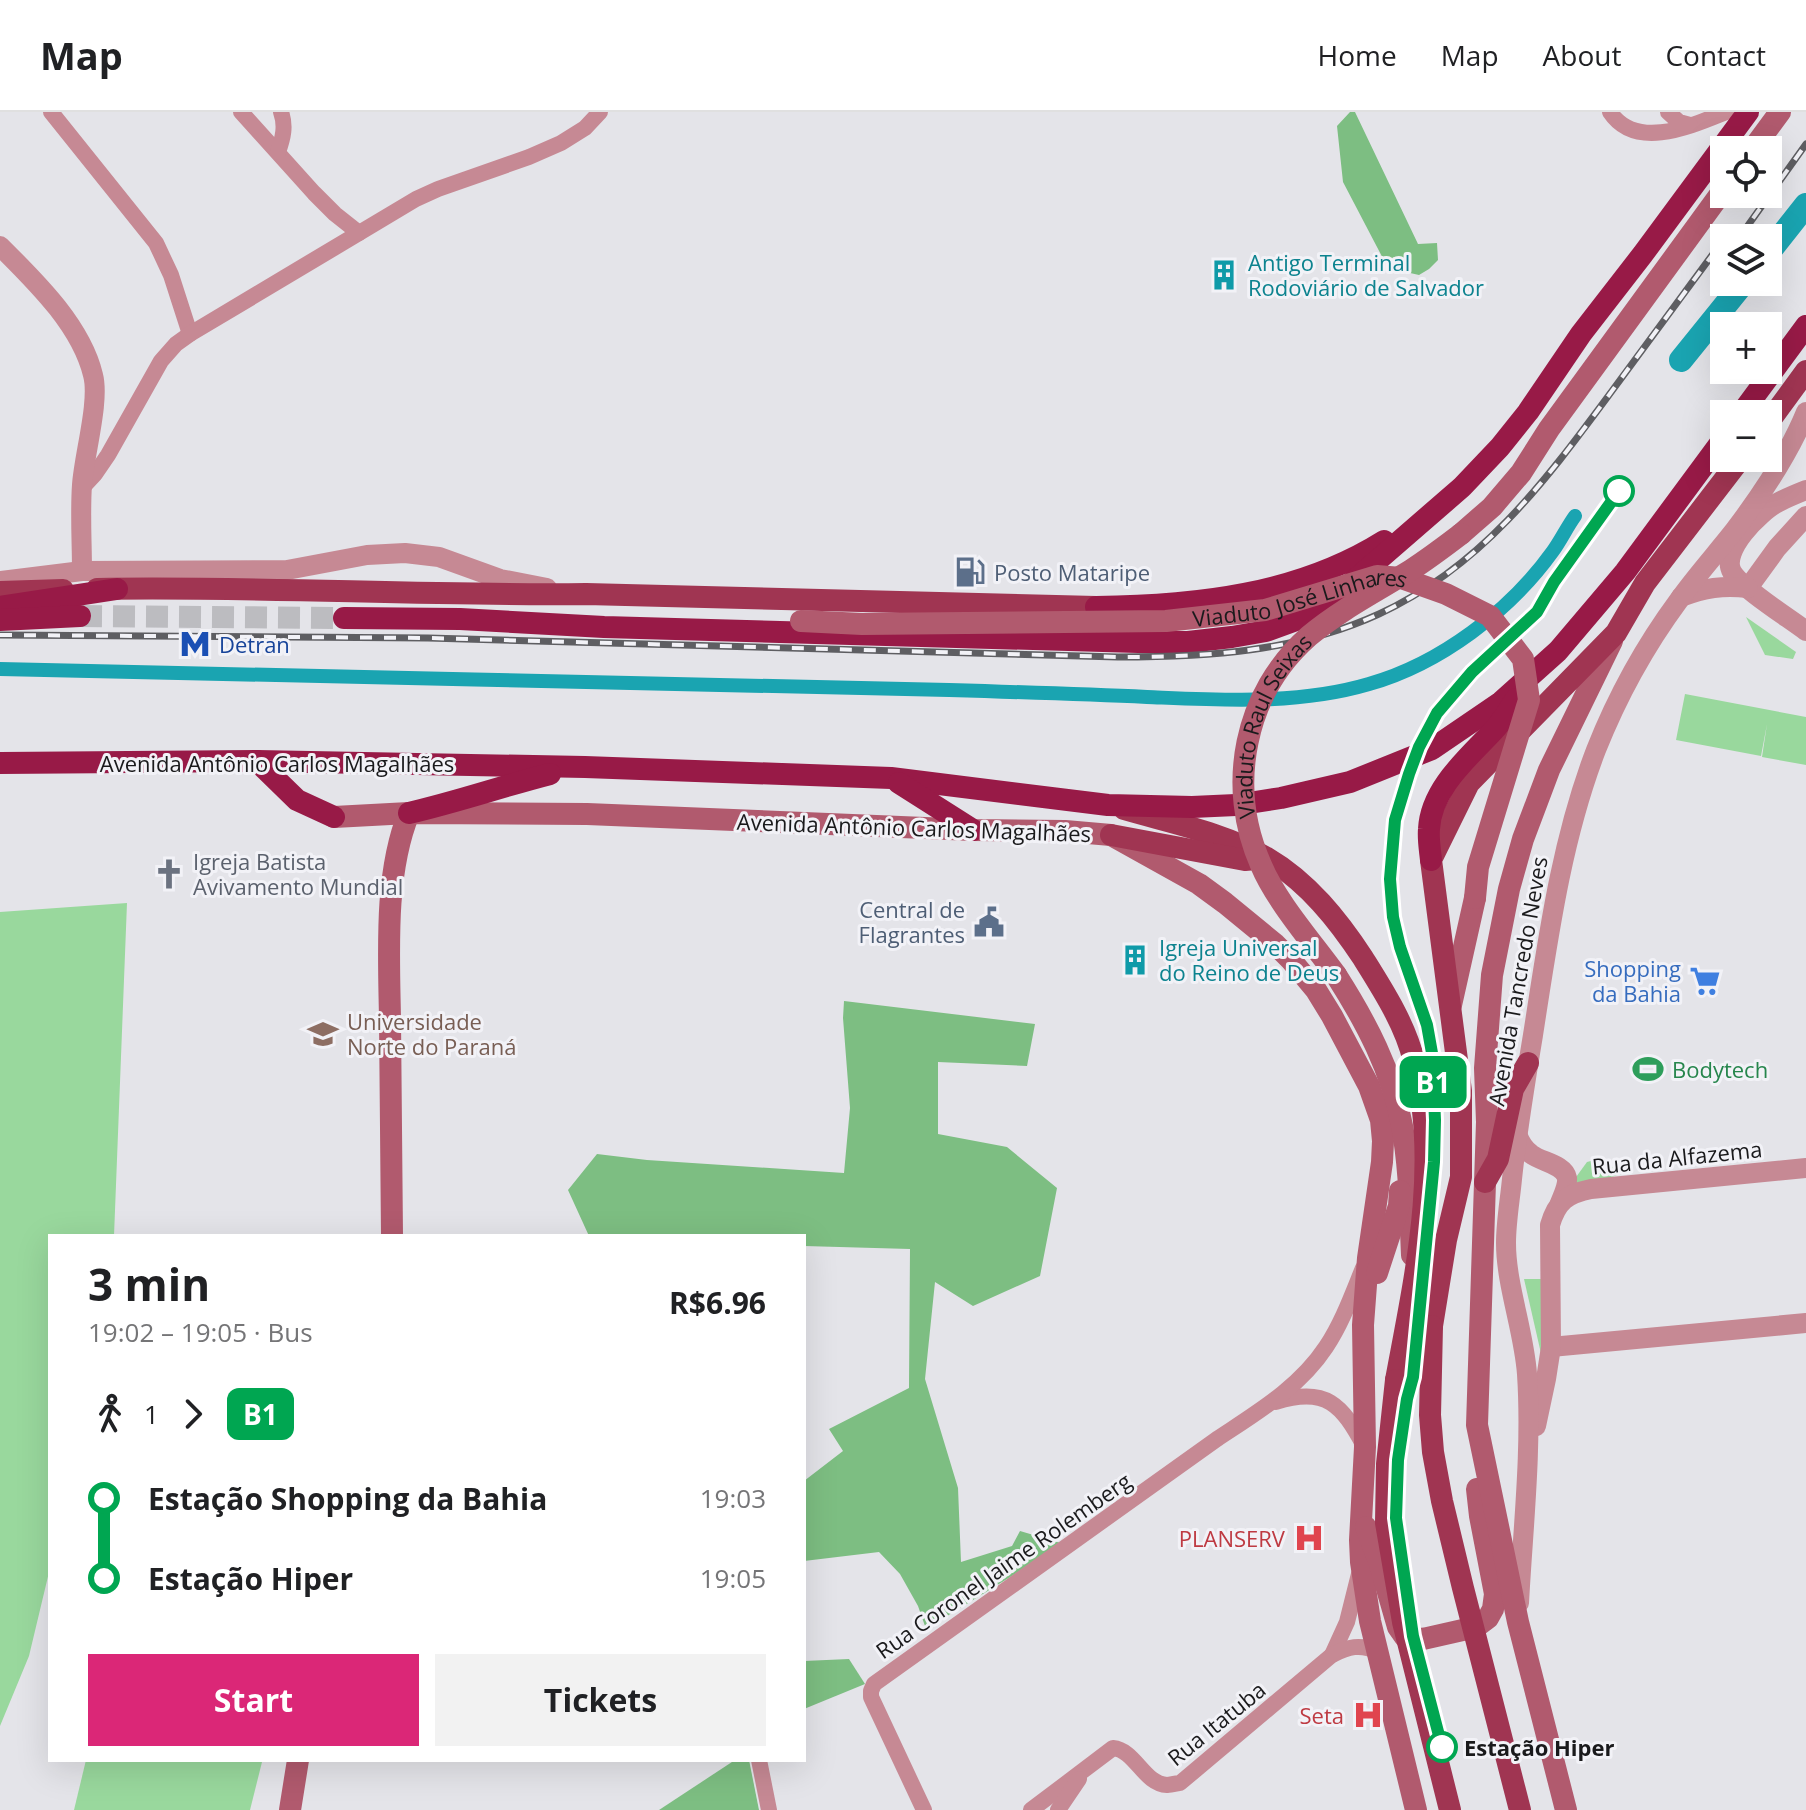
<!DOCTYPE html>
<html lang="en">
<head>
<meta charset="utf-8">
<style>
  :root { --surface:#fff; --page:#f2f2f2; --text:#202124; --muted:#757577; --line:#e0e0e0; --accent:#db2777 }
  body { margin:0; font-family:"Open Sans",sans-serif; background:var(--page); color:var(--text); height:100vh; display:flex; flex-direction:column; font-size:30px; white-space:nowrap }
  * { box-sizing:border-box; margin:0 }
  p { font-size:26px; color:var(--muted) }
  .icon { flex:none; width:44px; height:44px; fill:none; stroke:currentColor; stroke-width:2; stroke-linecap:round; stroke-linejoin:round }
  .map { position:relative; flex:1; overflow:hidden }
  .details { position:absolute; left:48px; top:1122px; width:758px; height:528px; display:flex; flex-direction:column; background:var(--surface); border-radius:0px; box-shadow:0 8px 32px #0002 }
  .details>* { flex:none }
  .badge { padding:0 16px; border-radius:12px; font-size:28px; line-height:52px }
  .fabs { position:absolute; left:1710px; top:24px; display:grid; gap:16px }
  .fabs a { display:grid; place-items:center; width:72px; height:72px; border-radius:0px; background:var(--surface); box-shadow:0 8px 32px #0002; font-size:40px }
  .map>.badge { position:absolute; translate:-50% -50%; box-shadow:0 0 0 4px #fff }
  .legs { display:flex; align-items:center; gap:12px; height:88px; padding:0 40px; font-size:26px }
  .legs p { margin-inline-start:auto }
  .head { display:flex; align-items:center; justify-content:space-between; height:136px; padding:0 40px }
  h1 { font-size:44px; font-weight:700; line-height:60px }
  .button { display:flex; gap:16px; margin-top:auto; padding:16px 40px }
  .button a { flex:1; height:92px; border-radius:0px; background:var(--accent); color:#fff; font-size:32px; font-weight:700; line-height:92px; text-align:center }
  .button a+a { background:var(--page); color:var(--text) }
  ul { padding:0 40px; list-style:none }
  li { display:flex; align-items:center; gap:28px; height:80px; font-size:30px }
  li i { display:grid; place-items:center; width:12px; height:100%; margin:0 10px; background:currentColor }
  li i::after { content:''; width:20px; height:20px; margin:-10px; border:6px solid; border-radius:50%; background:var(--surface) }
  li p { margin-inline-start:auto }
  li:first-child i { background:linear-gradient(#0000 50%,currentColor 0) }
  li:last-child i { background:linear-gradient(currentColor 50%,#0000 0) }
  header { display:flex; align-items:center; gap:48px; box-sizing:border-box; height:112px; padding:0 40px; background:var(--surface); border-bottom:2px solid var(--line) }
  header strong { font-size:38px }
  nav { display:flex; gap:44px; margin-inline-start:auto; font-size:28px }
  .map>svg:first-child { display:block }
  .green { fill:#99d89d }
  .forest { fill:#7dbe82 }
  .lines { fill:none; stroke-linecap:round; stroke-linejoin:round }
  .canal { stroke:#1aa4b1; stroke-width:14 }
  .river { stroke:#1aa4b1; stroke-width:24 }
  .trunk-tunnel { stroke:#bcbcc0; stroke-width:22; stroke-dasharray:22 11; stroke-linecap:butt }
  .minor { stroke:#c68994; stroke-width:16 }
  .tertiary { stroke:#c68994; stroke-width:20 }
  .secondary { stroke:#b15a6e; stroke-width:22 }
  .primary { stroke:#a03552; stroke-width:22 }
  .trunk { stroke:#981a47; stroke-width:22 }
  .rail-casing { stroke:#5e5e62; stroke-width:7 }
  .rail { stroke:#f2f2f7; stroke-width:4; stroke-dasharray:12; stroke-linecap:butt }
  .secondary-bridge { stroke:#b15a6e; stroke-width:22 }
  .primary-bridge { stroke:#a03552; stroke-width:22 }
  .line-1-casing { stroke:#fff; stroke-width:18 }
  .line-1 { stroke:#00a651; stroke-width:12 }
  .stop-1-dot { fill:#fff; stroke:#00a651; stroke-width:4 }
  .labels { text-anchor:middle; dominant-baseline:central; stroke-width:6; stroke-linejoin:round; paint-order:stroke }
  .culture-label { font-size:22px; fill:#0d838f; stroke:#f2f2f7; text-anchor:start }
  .service-label { font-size:22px; fill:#4e5e75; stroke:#f2f2f7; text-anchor:start }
  .street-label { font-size:22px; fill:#1a1a1c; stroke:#f2f2f7 }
  .transit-label { font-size:22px; fill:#164399; stroke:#f2f2f7; text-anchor:start }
  .worship-label { font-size:22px; fill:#5b616d; stroke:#f2f2f7; text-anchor:start }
  .shop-label { font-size:22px; fill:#366cbe; stroke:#f2f2f7; text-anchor:end }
  .education-label { font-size:22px; fill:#785e54; stroke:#f2f2f7; text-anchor:start }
  .leisure-label { font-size:22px; fill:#27864d; stroke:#f2f2f7; text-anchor:start }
  .health-label { font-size:22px; fill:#be3a42; stroke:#f2f2f7; text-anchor:end }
  .stop-label { font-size:22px; font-weight:bold; fill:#1a1a1c; stroke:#f2f2f7; text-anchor:start }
</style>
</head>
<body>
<header>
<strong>Map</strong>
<nav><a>Home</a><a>Map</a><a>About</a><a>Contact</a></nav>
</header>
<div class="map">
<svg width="1806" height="1698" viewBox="0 0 1806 1698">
  <rect width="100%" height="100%" fill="#e4e4e9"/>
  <g class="green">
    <polygon points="1746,505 1796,540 1793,547 1765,543"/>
    <polygon points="1685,582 1806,605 1806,653 1762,645 1767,612 1761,644 1676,628"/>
    <polygon points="127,791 114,1124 50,1124 50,1456 29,1544 0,1614 0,800"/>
    <polygon points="1602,1046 1621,1062 1573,1077 1571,1072 1587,1050"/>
    <polygon points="1524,1167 1541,1167 1545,1259"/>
    <polygon points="86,1648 255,1648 262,1650 250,1698 74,1698"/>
  </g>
  <g class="forest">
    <polygon points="1350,0 1355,0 1418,132 1437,131 1438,148 1429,157 1419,163 1388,156 1343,70 1337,14"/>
    <polygon points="844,889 1035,912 1027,954 938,950 938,1022 1007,1035 1057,1076 1040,1164 973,1194 935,1170 925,1267 958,1376 961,1450 1012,1434 1020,1419 1064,1432 926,1517 918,1494 900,1462 879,1440 804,1449 804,1369 843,1339 829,1317 909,1276 910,1137 804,1134 804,1124 589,1124 568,1078 597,1042 647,1048 844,1061 850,996 843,906"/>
    <polygon points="849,1547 865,1572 804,1597 804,1549"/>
    <polygon points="735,1648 749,1648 759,1698 659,1698"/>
  </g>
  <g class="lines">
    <path class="canal" d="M0,557c316,7 633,14 949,21 66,2 132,4 198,7 74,3 151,8 222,-13 71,-20 141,-73 184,-133 8,-11 14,-24 22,-35"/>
    <g class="river">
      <polyline points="1768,141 1806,93"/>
      <polyline points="1681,248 1744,170"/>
    </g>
    <polyline class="trunk-tunnel" points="80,504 344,506"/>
    <g class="minor">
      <polyline points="51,0 156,131 171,163 190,222"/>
      <polyline points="241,0 314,81 335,102 359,121"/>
      <path d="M1610,0c26,39 81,14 116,0"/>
      <polyline points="1668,0 1679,10 1690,13"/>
      <path d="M278,40c5,-14 8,-26 3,-40"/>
      <polyline points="82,376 95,362 108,343 161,249 176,232 190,222 416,87 438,77 529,45 561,31 585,16 600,0"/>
      <path d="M1276,1290c50,-16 66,3 88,44"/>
      <polyline points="1332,1543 1347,1510 1359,1462"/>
      <polyline points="759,1648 769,1698"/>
      <path d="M924,1698l-53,-113v-6l3,-7 343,-245c39,-26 82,-51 109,-92 16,-24 26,-52 37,-79"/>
      <path d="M1031,1698l82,-62c22,2 31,36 54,37 1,0 12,-2 13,-2l152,-128c16,-8 28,-12 46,-3"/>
      <polyline points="1058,1698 1079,1667"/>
    </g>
    <g class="tertiary">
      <path d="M0,134c35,35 81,79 93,129 7,26 -9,80 -11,110 -2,28 0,58 0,86"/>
      <path d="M1806,378c-10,4 -20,8 -29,13 -17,9 -57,48 -45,69 9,16 57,46 74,59"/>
      <polyline points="0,469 82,459 287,458 367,443 405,441 439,445 500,467 547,476"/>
      <polyline points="1748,476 1777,436 1806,404"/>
      <path d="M1681,485c23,-9 42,-12 67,-9"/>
      <path d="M1517,1022c3,8 7,15 14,20 10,8 33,10 36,24 1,8 -4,17 -7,25"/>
      <polyline points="1551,1235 1806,1211"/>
      <path d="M1536,1314l10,-47 5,-32 -1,-122c7,-24 17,-31 41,-36l215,-21"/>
      <path d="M1519,1491c4,-76 13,-153 8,-229 -3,-43 -21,-89 -21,-131 0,-21 4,-43 6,-64 5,-48 13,-96 21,-144 15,-96 28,-194 63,-285 21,-53 49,-104 83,-150 17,-24 37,-46 55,-69 28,-37 55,-77 72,-119"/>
    </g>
    <g class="secondary">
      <polyline points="1752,38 1780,0"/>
      <polyline points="1461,422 1492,395 1521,361 1549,317 1724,77"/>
      <polyline points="334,705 409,701 587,702 973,718 1065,719 1111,723 1199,772 1225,791 1275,832 1291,848 1316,878 1332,904 1369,974 1381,1008 1383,1029 1382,1050 1368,1146 1363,1213 1365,1335 1360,1428 1361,1450 1370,1509 1416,1698"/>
      <path d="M1336,863c30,47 56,96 66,151 8,42 8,87 10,129"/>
      <polyline points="1451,893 1475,786"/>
      <path d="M392,1124c0,-72 -1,-144 -2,-216 -1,-66 -6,-146 19,-207"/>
      <polyline points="1377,1161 1399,1094 1400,1079"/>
      <polyline points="1366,1415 1379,1449 1398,1515 1405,1525 1423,1527 1476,1515 1488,1506 1493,1497 1495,1482 1480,1404 1477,1377"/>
      <polyline points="290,1698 298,1648"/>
      <polyline points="1566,1698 1518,1510 1477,1313 1487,1010 1485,956 1492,863 1509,777 1523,727 1549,658 1612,529"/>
    </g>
    <g class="primary">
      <polyline points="1768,311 1806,259"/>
      <path d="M97,477c163,-3 326,7 489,5l510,13"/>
      <polyline points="0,480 63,478"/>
      <path d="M1124,697c48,14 100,24 143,49 41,24 71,62 96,100 20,32 42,66 51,103 27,104 1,216 -18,319"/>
      <polyline points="1111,723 1245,748 1256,747"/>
      <polyline points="1485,1070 1498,1047 1513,977 1528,951"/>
      <polyline points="1432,1214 1446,1128 1461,1065 1461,979 1431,748 1469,671 1616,521 1645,471 1741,346"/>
    </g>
    <g class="trunk">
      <polyline points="1741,302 1806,214"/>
      <polyline points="0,495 117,477"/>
      <path d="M1096,495c99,-1 202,-12 288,-66"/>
      <polyline points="344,506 460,507 604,515 1138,530 1188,530 1232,525 1266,519 1302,506 1333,487 1462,375 1500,335 1528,300 1581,222 1643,142 1748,0"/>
      <polyline points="0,508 80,504"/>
      <polyline points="257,649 297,688 334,705"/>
      <polyline points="0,651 257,649 585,655 891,666 1108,693 1192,695 1236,693 1281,686 1350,670 1432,637 1501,590 1558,539 1625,460 1724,326"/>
      <polyline points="899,671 973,718"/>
      <path d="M409,701c48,-11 94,-27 141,-39"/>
      <path d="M1431,748c-1,-10 -3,-21 -2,-31 2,-41 40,-72 65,-99 9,-9 15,-21 22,-31"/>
    </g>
    <g class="rail-casing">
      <g id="rail">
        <polyline points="1739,126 1806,32"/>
        <path d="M0,523l428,3 690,19c89,0 178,-5 261,-43 102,-47 165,-131 230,-219 38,-52 77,-104 115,-156"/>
      </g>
    </g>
    <use href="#rail" class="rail"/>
    <g class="secondary-bridge">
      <path id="s1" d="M801,509l61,3 304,-3 99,-11 112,-34 24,2 45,16 44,22 33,43 6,41 -51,167 -3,31"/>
      <path id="s2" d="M1336,863c-24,-33 -60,-74 -75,-110 -35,-79 -17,-172 48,-229 31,-26 68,-45 102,-66 17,-11 33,-23 50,-36"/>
    </g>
    <g class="primary-bridge">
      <polyline points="1432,1214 1430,1303 1433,1340 1442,1389 1463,1476 1520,1698"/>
      <polyline points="1396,1268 1387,1352 1386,1411 1403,1510 1450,1698"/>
    </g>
  </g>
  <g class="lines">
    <g class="line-1-casing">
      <polyline id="line-1" points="1442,1635 1413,1524 1396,1406 1398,1348 1407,1287 1413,1265 1434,1050 1435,1008 1432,941 1427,913 1400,835 1393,805 1390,767 1395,708 1409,662 1419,635 1437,601 1472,560 1537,500 1554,470 1619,379"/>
    </g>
    <use href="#line-1" class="line-1"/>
  </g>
  <defs>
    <g id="building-bare" transform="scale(2.4)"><path d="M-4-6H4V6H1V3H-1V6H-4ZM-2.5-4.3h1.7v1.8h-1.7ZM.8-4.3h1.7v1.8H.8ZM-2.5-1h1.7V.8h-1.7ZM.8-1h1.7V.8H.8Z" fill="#0f9aa8" stroke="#f2f2f7" stroke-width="2.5" paint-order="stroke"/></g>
    <g id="fuel-bare" transform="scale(2.4)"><path d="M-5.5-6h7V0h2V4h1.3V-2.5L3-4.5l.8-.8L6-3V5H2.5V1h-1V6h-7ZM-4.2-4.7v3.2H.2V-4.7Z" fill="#5c6f8a" stroke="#f2f2f7" stroke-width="2.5" paint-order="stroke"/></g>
    <g id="metro-bare" transform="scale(2.4)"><path d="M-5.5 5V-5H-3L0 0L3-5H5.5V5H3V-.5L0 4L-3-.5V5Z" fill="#1a4fb4" stroke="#f2f2f7" stroke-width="2.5" paint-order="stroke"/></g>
    <g id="church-bare" transform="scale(2.4)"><path d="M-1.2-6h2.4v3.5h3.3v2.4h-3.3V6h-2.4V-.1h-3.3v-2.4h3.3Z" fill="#6b7280" stroke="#f2f2f7" stroke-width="2.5" paint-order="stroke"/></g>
    <g id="civic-bare" transform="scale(2.4)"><path d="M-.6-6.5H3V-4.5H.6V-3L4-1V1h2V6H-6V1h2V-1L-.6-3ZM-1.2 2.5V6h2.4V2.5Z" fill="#5c6f8a" stroke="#f2f2f7" stroke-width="2.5" paint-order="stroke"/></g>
    <g id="supermarket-bare" transform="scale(2.4)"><path d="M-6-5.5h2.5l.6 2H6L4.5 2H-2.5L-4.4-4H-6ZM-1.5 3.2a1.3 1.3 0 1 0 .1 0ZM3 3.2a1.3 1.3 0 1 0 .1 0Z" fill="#3f7fe0" stroke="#f2f2f7" stroke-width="2.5" paint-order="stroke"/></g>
    <g id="university-bare" transform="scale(2.4)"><path d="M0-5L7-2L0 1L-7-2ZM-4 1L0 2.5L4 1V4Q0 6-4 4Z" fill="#8d6e63" stroke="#f2f2f7" stroke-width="2.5" paint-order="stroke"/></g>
    <g id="stadium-bare" transform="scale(2.4)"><path d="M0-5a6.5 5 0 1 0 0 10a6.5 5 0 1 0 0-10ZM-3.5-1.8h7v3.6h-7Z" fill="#2e9e5b" stroke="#f2f2f7" stroke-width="2.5" paint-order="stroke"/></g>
    <g id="hospital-bare" transform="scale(2.4)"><path d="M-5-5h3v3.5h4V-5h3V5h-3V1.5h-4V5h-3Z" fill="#e0444e" stroke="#f2f2f7" stroke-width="2.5" paint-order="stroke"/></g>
  </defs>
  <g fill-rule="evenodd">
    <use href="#building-bare" x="1224" y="163"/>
    <use href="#fuel-bare" x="970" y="460"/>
    <use href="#metro-bare" x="195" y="532"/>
    <use href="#church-bare" x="169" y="762"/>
    <use href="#civic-bare" x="989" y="810"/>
    <use href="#building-bare" x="1135" y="848"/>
    <use href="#supermarket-bare" x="1705" y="869"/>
    <use href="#university-bare" x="323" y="922"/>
    <use href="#stadium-bare" x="1648" y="957"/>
    <use href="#hospital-bare" x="1309" y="1426"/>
    <use href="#hospital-bare" x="1368" y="1603"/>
  </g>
  <g class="stop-1-dot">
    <circle cx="1619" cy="379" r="14"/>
    <circle cx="1442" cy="1635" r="14"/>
  </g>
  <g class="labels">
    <g class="culture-label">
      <text x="1248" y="150">Antigo Terminal<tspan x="1248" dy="25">Rodoviário de Salvador</tspan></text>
      <text x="1159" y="835">Igreja Universal<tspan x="1159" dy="25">do Reino de Deus</tspan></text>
    </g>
    <g class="service-label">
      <text x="994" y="460">Posto Mataripe</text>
      <text x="965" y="797" text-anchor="end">Central de<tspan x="965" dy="25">Flagrantes</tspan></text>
    </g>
    <g class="street-label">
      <text stroke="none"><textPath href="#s1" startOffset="502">Viaduto José Linhares</textPath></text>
      <text stroke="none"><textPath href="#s2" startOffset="282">Viaduto Raul Seixas</textPath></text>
      <text x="277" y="651">Avenida Antônio Carlos Magalhães</text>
      <text transform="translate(914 715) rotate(2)">Avenida Antônio Carlos Magalhães</text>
      <text transform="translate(1517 869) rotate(-80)">Avenida Tancredo Neves</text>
      <text transform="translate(1677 1045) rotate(-6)">Rua da Alfazema</text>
      <text transform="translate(1003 1453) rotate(-35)">Rua Coronel Jaime Rolemberg</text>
      <text transform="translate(1216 1611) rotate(-39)">Rua Itatuba</text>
    </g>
    <g class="transit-label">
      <text x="219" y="532">Detran</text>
    </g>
    <g class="worship-label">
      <text x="193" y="749">Igreja Batista<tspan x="193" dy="25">Avivamento Mundial</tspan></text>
    </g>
    <g class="shop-label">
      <text x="1681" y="856">Shopping<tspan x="1681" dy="25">da Bahia</tspan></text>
    </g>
    <g class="education-label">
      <text x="347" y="909">Universidade<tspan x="347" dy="25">Norte do Paraná</tspan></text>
    </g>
    <g class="leisure-label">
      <text x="1672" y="957">Bodytech</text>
    </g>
    <g class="health-label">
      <text x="1285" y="1426">PLANSERV</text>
      <text x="1344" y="1603">Seta</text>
    </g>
    <g class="stop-label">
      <text x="1464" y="1635">Estação Hiper</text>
    </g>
  </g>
</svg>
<div class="fabs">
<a><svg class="icon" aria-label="locate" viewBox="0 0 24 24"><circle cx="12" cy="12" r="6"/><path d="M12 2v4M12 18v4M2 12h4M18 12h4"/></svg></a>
<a><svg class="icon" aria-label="layers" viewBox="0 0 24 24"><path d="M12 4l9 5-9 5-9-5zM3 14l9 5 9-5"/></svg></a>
<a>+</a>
<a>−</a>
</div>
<b class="badge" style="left:1433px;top:970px;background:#00a651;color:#fff">B1</b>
<section class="details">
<div class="head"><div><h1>3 min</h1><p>19:02 – 19:05 · Bus</p></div><b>R$6.96</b></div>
<div class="legs"><svg class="icon" aria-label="walk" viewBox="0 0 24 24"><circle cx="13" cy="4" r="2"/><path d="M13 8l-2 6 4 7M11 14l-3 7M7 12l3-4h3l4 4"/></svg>1<svg class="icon" aria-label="forward" viewBox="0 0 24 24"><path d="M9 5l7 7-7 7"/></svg><b class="badge" style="background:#00a651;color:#fff">B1</b></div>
<ul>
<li><i style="color:#00a651"></i><b>Estação Shopping da Bahia</b><p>19:03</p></li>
<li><i style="color:#00a651"></i><b>Estação Hiper</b><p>19:05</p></li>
</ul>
<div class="button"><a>Start</a><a>Tickets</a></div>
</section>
</div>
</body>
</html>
